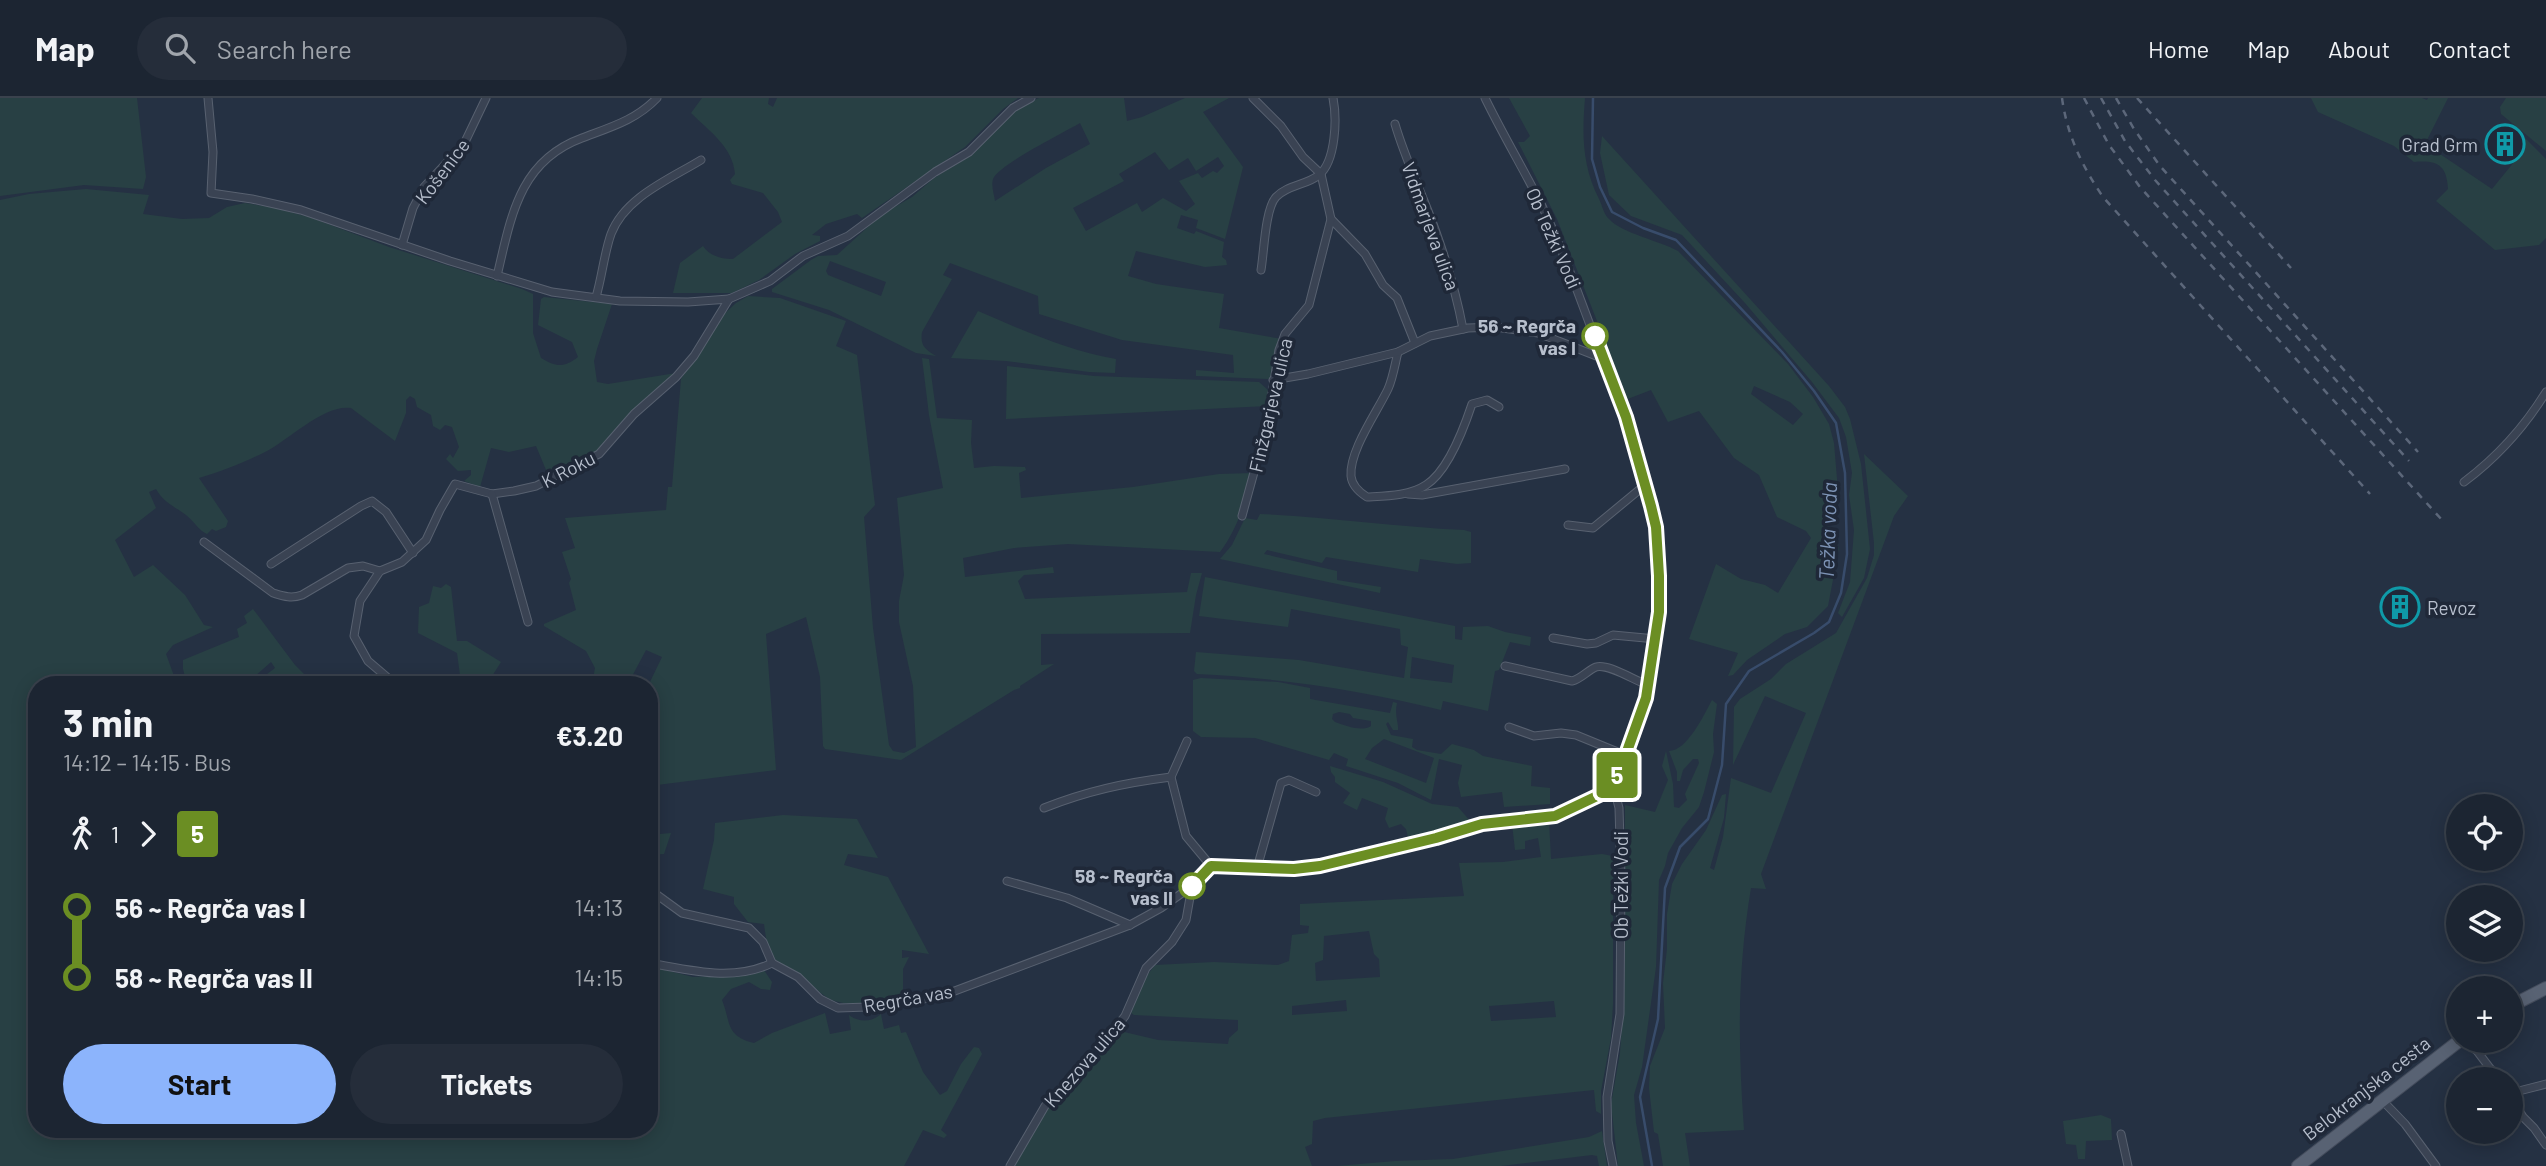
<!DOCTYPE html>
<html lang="en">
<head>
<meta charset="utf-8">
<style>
  :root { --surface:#1c2532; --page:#252d3a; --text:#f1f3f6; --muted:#a0a5ac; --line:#3a424d; --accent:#8cb4fc }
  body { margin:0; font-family:Barlow,sans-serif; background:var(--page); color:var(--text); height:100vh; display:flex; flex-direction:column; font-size:26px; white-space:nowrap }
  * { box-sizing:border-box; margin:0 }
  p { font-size:23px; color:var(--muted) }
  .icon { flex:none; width:38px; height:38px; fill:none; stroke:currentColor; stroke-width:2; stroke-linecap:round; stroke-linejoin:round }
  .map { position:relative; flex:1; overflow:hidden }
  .sheet { position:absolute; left:28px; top:578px; width:630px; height:462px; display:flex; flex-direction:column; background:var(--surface); border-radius:28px; box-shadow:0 4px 18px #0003,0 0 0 2px var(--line) }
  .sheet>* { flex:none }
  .badge { padding:0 14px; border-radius:5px; font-size:24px; line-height:46px }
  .controls { position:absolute; left:2446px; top:696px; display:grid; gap:14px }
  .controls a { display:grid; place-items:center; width:77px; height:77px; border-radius:50%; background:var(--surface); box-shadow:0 4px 18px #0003,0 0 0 2px var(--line); font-size:35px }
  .map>.badge { position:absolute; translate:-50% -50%; box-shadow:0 0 0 4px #fff }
  .legs { display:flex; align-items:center; gap:10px; height:77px; padding:0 35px; font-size:23px }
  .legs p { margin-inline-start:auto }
  .summary { display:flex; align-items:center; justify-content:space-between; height:119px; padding:0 35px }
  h1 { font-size:38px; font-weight:700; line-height:52px }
  .button { display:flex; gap:14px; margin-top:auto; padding:14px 35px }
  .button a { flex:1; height:80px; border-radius:42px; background:var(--accent); color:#111; font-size:28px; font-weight:700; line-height:80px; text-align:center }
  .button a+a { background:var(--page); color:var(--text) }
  ul { padding:0 35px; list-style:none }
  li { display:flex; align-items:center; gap:24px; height:70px; font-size:26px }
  li i { display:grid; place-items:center; width:10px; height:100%; margin:0 9px; background:currentColor }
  li i::after { content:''; width:18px; height:18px; margin:-9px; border:5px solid; border-radius:50%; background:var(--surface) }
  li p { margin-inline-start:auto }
  li:first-child i { background:linear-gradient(#0000 50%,currentColor 0) }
  li:last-child i { background:linear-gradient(currentColor 50%,#0000 0) }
  header { display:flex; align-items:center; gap:42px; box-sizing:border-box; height:98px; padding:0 35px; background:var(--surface); border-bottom:2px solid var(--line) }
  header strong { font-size:33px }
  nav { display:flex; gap:38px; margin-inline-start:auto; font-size:24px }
  .search { width:490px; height:63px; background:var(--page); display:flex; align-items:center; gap:18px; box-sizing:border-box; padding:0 24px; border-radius:38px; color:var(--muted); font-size:26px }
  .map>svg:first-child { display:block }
  .green { fill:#284044; fill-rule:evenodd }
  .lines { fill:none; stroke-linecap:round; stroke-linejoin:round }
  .stream { stroke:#384c6b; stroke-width:2.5 }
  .minor-casing { stroke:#586170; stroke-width:9 }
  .primary-casing { stroke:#444c5c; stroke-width:14 }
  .minor { stroke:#3a4353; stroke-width:7 }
  .primary { stroke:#586273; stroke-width:12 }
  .rail { stroke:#5c677a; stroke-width:2.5; stroke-dasharray:7 7; stroke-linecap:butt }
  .line-1-casing { stroke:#fff; stroke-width:16 }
  .line-1 { stroke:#6b8e23; stroke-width:10 }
  .stop-1-dot { fill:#fff; stroke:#6b8e23; stroke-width:3.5 }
  .labels { text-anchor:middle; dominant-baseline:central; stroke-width:7; stroke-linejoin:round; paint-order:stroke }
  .poi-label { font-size:19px; fill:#b7bfcd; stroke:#1f2838; text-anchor:end }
  .street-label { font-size:19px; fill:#b7bfcd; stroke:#1f2838 }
  .stop-label { font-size:19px; font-weight:bold; fill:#b7bfcd; stroke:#1f2838; text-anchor:end }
  .water-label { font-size:21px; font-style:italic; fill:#7d93b5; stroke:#1f2838 }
</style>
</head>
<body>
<header>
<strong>Map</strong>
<div class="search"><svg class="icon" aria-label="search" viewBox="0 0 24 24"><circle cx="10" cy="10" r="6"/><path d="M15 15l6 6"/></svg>Search here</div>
<nav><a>Home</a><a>Map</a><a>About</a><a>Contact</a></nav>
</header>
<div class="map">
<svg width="2546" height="1068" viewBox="0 0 2546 1068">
  <rect width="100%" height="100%" fill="#253143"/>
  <g class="green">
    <polygon points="0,0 137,0 146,79 143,91 84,87 0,98"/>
    <path d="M702,0h67l-1,6 5,3 4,-9h241l-15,11 -38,38 -103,71 -5,-4 -31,10 -14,11 8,1v5l-25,13 -36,26 -27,13h-59l7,-30 23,-17c6,10 19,13 30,13l49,-37 -4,-10 -15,-19 -31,-9 -2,-4 5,-6c-2,-27 -26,-43 -44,-61z"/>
    <path d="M1039,0h85l3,23 15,-4 43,-19h44l-26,14 40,55 -18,72 -29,-11 2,-8 -17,-5 -4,13 17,6 2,-3 28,11 -2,15 4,3 1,5 -22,2 -69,-16 -8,25 28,8 68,10 -5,34 63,11 -11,38 -3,2 -72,-3v-6l38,3 -1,-18 -111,-15 -83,-26 -1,-18 -88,-33 -7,12 9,4 -30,53c-2,14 3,17 14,24l-20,-3 -87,-43 -57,-18v-3l39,-29 7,-4 19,-1 44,-40 31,-18 22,-19 38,-23 37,-40 16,-11zM1080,25l10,21 -44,24 -51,33c-1,-7 -4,-15 -2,-22 5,-14 72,-47 87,-56zM1155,54l14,18 19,-12 8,13 22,-14 6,9 -7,7 -4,-2 -11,7 -4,-5 -19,8 16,23 -9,7 -23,-13 -21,14 -5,-9 -51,28 -13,-23 51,-27 -5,-7zM830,163l56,21 -5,14 -53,-21 -2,-4z"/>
    <path d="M1509,0h76c-3,38 -3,67 14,101 3,6 5,16 10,20 12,14 51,22 69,32l110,113 25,33 16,27 5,19 4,48v6l-10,21 1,9 10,21 -11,58 -21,21 -22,7 -38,26 -14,15 -5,1 10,-23 -49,-14 27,-75 25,15 24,6 13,8 33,-55 -5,-7 -29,-14 -18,-42 -25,-17 -35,-47 -31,11 -17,-32 -26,10 -26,-74 -42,-107 -39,-77h6l6,-6zM1754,288l36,16 13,12 -10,11 -42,-31z"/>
    <path d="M2311,0h111l5,2 1,-2h20l-23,46 67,45 31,-38 -7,-6 8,-8 22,22v79l-7,7 -44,5 -59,-49 12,-12c-1,-25 -12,-29 -34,-27l-20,-16 -76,-34z"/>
    <polygon points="2506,0 2546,0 2546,53 2501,16 2500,9"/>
    <polygon points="1602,38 1829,288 1845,309 1850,321 1861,366 1870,451 1864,480 1842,519 1838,515 1850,484 1854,432 1849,397 1852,375 1846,339 1839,320 1812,284 1745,205 1682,137 1631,118 1609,97 1600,55"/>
    <path d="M86,91l63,6 -6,19 39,5 27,-1 18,-11 18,-4 30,5 37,10 77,29 133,42 11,5v39l8,25c15,9 23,10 37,-1l-6,-15 -34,-17 3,-26 3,-2 68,7 -15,45 -3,12 3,21 11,2 68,-11 -84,83 -43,21 -13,-31 -27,6 -18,-4 -11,39 -16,-6 7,-6v-5l-13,1 -12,-12 4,-5 3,4 6,-11 -7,-20 -7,-2 -5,5 -7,-4 -2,-11 -14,-8 -2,-8 -5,-3 -4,4v13l-11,28 -44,-33c-27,-4 -62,32 -86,44 -20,10 -44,20 -66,26l29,43 -2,6 -10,4 -4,-2 -5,5c-9,-4 -13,-13 -21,-19 -12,-9 -22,-12 -30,-26l-7,3 7,16 -41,32 19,37 19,-12 32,30 19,30 9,2 -40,18 -7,9 11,30h-140v47l-6,20 6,6v372h612v-163l44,11 61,-3 10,-4 8,12 -2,8 -9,-1 -12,-7 -18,7 -9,11c9,22 3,36 32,43l18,-10 53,-20 5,21 21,-4 -2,-15c9,7 22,8 32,-1l3,15 15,-4 2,8 5,-1 17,40 17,23 7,-4 14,-27 13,-17 5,1 3,6 -41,76 6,5 -3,3 -21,-8 -19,36h-904v-966l29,-6z"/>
    <path d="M748,198l32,2 66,23 -10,25 21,9 18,150 -11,12 9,111 16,117 4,6 11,2 12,-6 -3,-61 -14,-64v-21l5,-26 -7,-77 46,-10 -14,-73 -7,-57 7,1 8,59 35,2 -1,23 3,25 20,-2 31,1 1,3 -7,3 2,25 112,-11 86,-13 35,-1c-9,29 -16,55 -34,79l-152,-8 -54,4 -51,10 2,19 88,-10 1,6 -30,2 -6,6 7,18 162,-7 4,-19h11l-6,22 -6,38 -149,1v31l13,-1 -34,22v2l-6,2 -113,70 -76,-11 -2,-3 -3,-69 -14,-60 -40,17 10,136 -127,16v-102l13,-27 -16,-7 -17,32 3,2h-40l3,-16 -9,-17 -42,-25v-2l32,-14 -7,-27 2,-4 -9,-27 13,-4 -10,-30 101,-8 2,-23h4l9,-108 41,-63 14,-13z"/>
    <path d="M978,213c44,19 90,40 138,48l-1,14 -26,-1 -83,-11 -55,-3z"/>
    <polygon points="1007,268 1094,278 1259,284 1268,292 1267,308 1006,321"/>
    <path d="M1864,356l44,42 -14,20 -133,358 5,15 -15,-1c-14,84 -13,157 -7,242l-59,3 5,33h-27l-5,-32 -4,-2 -5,-44 1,-22 15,-38 -2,-45 4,-34v-35l5,-30 10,-20 24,-34 16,-35 4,-1 -2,24 -14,50 4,2 9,-33 8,-59 40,15 35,-80 -41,-17 -32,69 1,-58 6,-8 31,-20 15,-15 50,-31 31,-55 7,-23v-12z"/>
    <path d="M1260,416c68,3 136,13 204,16l7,2v31l-14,1 -37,-5 -2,13 -92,-15 -4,6 -55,-13 -3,4 73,17v9l44,7 -1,6 -160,-34 12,-14 13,-27 12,2z"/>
    <path d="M1205,479l250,49v13l7,1 1,-13 25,-1 17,6 26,5 -1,9 -20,-4 -11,28 -4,1 -7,40 -45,-10 -2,9c-80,-20 -161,-32 -244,-36l-3,-3 2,-19 103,8 105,18 4,-31 -7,-2 -1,-16 -109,-20 -3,18 -89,-11zM1412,559l42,8 -2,18 -42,-5z"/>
    <polygon points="446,486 451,489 457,543 467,543 501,564 487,586 460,577 457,555 418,535 419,509 429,505 433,488 441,490"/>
    <polygon points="253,511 295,567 314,586 254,586 275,570 271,564 246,586 187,586 183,571 183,562 239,539 237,531 247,525 244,518"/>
    <path d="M1201,580l77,4 32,6v11l80,14 3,-11 4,1c-3,12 2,21 1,27h-5l-5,-8 -2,2 5,11 22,4 -1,8 5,3 24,4 11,-10 22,6 9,6 49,10 -1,20 19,2v16l-46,3 -2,-15 -41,5 -3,-14 4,-18 -23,-6 -8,41 -33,-17 -52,-17 2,-7 -14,-6 -5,7 -74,-22 -54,-1 -8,-6v-51zM1339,614l11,2 3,4 18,3v5c-9,6 -25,0 -36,-4l-3,-3 1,-5zM1384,641l50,19 -8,25 -61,-24 7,-11z"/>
    <path d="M1712,602l5,4 -4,30 1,18 -10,40 -5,15 -17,21 -14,25 -3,13 -6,14 -3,87 -14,100 -8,28 2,28 8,43h-26l-7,-62 9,-51 4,-58 1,-190 30,7 13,-32 -6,-14 4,-15 7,33 1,23 5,1 8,-8 -2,-6 14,-31 -1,-4h-5l-10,11 -3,11h-3v-9l-8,-21c18,0 35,-36 43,-51z"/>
    <polygon points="1330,668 1383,684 1432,706 1458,709 1471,724 1465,728 1417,741 1408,739 1406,731 1401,726 1389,730 1385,721 1388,710 1362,700 1357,712 1343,705 1350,695 1335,684 1335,679 1331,674"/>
    <path d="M783,717l74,4 21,39 -30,-4 -4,11 44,12 41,77 -27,-4v8l7,-1 -6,12v28c-21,4 -56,12 -75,1 -10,-6 -17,-15 -26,-21 -30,-19 -33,-15 -38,-53l-16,-2 -14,-18v-7l-31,-8 11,-49 1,-17z"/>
    <path d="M1549,723l2,38 51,-5 11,2v148l-2,34 -10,53v23l-5,-3 -2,-21 -269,28 -12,3 -1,23 -7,3 7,19h-297l13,-26 24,-38 68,-71 38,9 70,4 1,-6 9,-8v-10l-104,-5 -3,-2 14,-35 10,-13 59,-3 64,3 11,-4 3,-26 16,-2 1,-7 -9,-1v-21l164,-8 -5,-33 44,-1 38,-5 -3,-19 -13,3v8l-10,1 -3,-26zM1369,833l5,23 5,5 1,18 -64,4 -1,-18 8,-3 1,-24zM1346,902l1,11 -55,4v-9zM1554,903l2,16 -65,4 -2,-15z"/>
    <polygon points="671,735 664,756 649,757 649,737"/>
    <polygon points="2101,1017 2111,1021 2112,1042 2086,1043 2085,1061 2078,1061 2076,1047 2066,1046 2063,1023"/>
    <polygon points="1602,1033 1607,1068 1599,1068 1597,1058 1592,1057 1501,1068 1337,1068 1395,1063 1453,1061 1589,1039"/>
  </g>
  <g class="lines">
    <polyline class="stream" points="1593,0 1592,61 1600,89 1612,114 1643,130 1676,142 1782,254 1814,293 1836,325 1845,375 1847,456 1841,495 1829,524 1814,535 1749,573 1726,606 1722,667 1708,721 1680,749 1665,790 1658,921 1640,999 1652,1068"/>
    <g class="minor-casing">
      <g id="minor">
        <polyline points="208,0 213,54 211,95 252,101 301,112 450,163 552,194 620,203 688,204 729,201 694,258 676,279 634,316 599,356 536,388 514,393 492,396 455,386 440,412 426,442 402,464 380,473 360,503 354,538 368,563 395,586"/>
        <path d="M1485,0c18,37 39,72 57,108 19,39 33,79 48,119 37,91 75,187 69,287 -3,61 -20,109 -43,164l-2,12 5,20 2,68 -1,138 -13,83 1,44 5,25"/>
        <path d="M1395,26c11,38 29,73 42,111 11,31 20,62 26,94"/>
        <polyline points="1331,121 1365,156 1383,187 1397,200 1415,245"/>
        <polyline points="402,147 413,110 424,89 464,46 486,0"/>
        <path d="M1261,172c3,-17 4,-61 15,-73 11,-12 31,-12 43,-22 17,-14 18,-57 14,-77"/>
        <path d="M497,178c14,-59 22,-115 85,-138 29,-11 54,-18 75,-40"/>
        <path d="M596,199c6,-20 8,-43 15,-63 14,-37 59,-55 90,-74"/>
        <polyline points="729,201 770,183 803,158 848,138 935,74 969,54 1013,10 1031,0"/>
        <path d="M1398,254c-3,12 -5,26 -10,37 -11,23 -39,62 -37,87 1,10 8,16 16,21 18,-1 43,-1 59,-12 22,-14 38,-57 46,-81l15,-4 12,7"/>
        <polyline points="1273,282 1308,276 1398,254 1430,238 1468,230 1495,229 1538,235 1604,261"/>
        <path d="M2464,384c32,-24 61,-56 82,-90"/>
        <polyline points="492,396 528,524"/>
        <polyline points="1408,396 1422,397 1565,371"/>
        <polyline points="1242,418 1267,327 1279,252 1285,236 1309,207 1331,121 1321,76 1303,59 1281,28 1253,0"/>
        <polyline points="1568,427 1593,430 1645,387"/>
        <path d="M204,444l69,51c10,3 18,6 29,2l46,-27 15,-2 17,5"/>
        <polyline points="271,466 361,408 372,403 386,414 413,455"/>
        <polyline points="1553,540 1587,546 1596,545 1613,537 1656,541"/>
        <path d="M1505,568l67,15c9,-2 16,-11 24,-14 12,-4 39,14 52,18"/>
        <polyline points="1509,629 1534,638 1561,635 1576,637 1625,657"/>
        <polyline points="1187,643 1171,679 1186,738 1211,768 1294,771 1320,768 1436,740 1482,726 1555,718 1614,690"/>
        <path d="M1044,710c43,-17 80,-25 127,-31"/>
        <polyline points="1257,770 1281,685 1289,682 1316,694"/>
        <polyline points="1007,783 1067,800 1130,827"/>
        <polyline points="649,791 682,815 749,830 763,844 772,865"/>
        <path d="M649,865c41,7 84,19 123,0"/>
        <polyline points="772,865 798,879 820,901 838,910 868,909 924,901 952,894 1130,827 1161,810 1192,788 1211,768"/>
        <polyline points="2464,943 2477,953 2499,982"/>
        <polyline points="2511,995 2546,986"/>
        <polyline points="2511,1000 2523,1019 2534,1030 2546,1047"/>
        <polyline points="2382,1002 2405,1026 2436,1068"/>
        <polyline points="2121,1036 2128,1068"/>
        <polyline points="1010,1068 1045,1008 1101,949 1125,918 1146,870 1172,844 1186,822 1192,788"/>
      </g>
    </g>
    <g class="primary-casing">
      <g id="primary">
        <polyline points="2511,908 2546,890"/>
        <polyline points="2298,1068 2459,943"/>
      </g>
    </g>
    <use href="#minor" class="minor"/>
    <use href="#primary" class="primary"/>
    <g class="rail">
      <path d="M2062,0c5,37 20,68 41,99l267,297"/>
      <polyline points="2084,0 2109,47 2140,89 2442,422"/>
      <polyline points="2101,0 2125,43 2155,82 2409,363"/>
      <polyline points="2116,0 2134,31 2160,68 2418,354"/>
      <polyline points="2137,0 2291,170"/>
    </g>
  </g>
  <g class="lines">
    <g class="line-1-casing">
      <polyline id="line-1" points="1192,788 1211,768 1294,771 1320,768 1436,740 1482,726 1555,718 1614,690 1646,600 1659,514 1659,478 1656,429 1651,408 1626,319 1595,238"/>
    </g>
    <use href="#line-1" class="line-1"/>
  </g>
  <defs>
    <g id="building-ring" transform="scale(2.0125)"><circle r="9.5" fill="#1f2838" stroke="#0f9aa8" stroke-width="1.5"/><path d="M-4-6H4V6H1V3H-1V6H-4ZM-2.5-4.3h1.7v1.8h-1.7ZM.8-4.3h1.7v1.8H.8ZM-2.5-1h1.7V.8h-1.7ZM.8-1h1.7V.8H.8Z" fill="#0f9aa8"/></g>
  </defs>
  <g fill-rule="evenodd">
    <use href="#building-ring" x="2505" y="46"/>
    <use href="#building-ring" x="2400" y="509"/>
  </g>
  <g class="stop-1-dot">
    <circle cx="1595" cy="238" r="12"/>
    <circle cx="1192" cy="788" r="12"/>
  </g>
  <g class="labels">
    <g class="poi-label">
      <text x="2478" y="46">Grad Grm</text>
      <text x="2427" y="509" text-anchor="start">Revoz</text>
    </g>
    <g class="street-label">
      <text transform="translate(442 73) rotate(-53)">Košenice</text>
      <text transform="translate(1431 128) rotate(70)">Vidmarjeva ulica</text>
      <text transform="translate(1554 140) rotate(66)">Ob Težki Vodi</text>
      <text transform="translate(1270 307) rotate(-77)">Finžgarjeva ulica</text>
      <text transform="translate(568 371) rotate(-27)">K Roku</text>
      <text transform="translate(1620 787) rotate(-90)">Ob Težki Vodi</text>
      <text transform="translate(908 900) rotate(-10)">Regrča vas</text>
      <text transform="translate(1084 964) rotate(-49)">Knezova ulica</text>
      <text transform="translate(2366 990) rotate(-38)">Belokranjska cesta</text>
    </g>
    <g class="stop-label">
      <text x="1576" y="227">56 ~ Regrča<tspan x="1576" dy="22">vas I</tspan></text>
      <text x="1173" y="777">58 ~ Regrča<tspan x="1173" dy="22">vas II</tspan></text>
    </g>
    <g class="water-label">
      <text transform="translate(1827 433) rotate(-88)">Težka voda</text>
    </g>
  </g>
</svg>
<div class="controls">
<a><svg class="icon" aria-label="locate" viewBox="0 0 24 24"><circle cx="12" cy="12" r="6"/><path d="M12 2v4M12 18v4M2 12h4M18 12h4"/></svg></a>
<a><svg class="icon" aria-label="layers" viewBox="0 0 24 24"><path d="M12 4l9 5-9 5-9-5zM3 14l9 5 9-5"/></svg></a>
<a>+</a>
<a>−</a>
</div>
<b class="badge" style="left:1617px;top:677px;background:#6b8e23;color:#fff">5</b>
<section class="sheet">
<div class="summary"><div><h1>3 min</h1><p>14:12 – 14:15 · Bus</p></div><b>€3.20</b></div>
<div class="legs"><svg class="icon" aria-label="walk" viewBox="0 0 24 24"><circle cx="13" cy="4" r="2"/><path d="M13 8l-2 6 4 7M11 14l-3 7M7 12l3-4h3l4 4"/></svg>1<svg class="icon" aria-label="forward" viewBox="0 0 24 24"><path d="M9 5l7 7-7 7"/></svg><b class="badge" style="background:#6b8e23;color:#fff">5</b></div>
<ul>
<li><i style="color:#6b8e23"></i><b>56 ~ Regrča vas I</b><p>14:13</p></li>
<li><i style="color:#6b8e23"></i><b>58 ~ Regrča vas II</b><p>14:15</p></li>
</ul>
<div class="button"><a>Start</a><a>Tickets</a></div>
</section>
</div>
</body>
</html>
